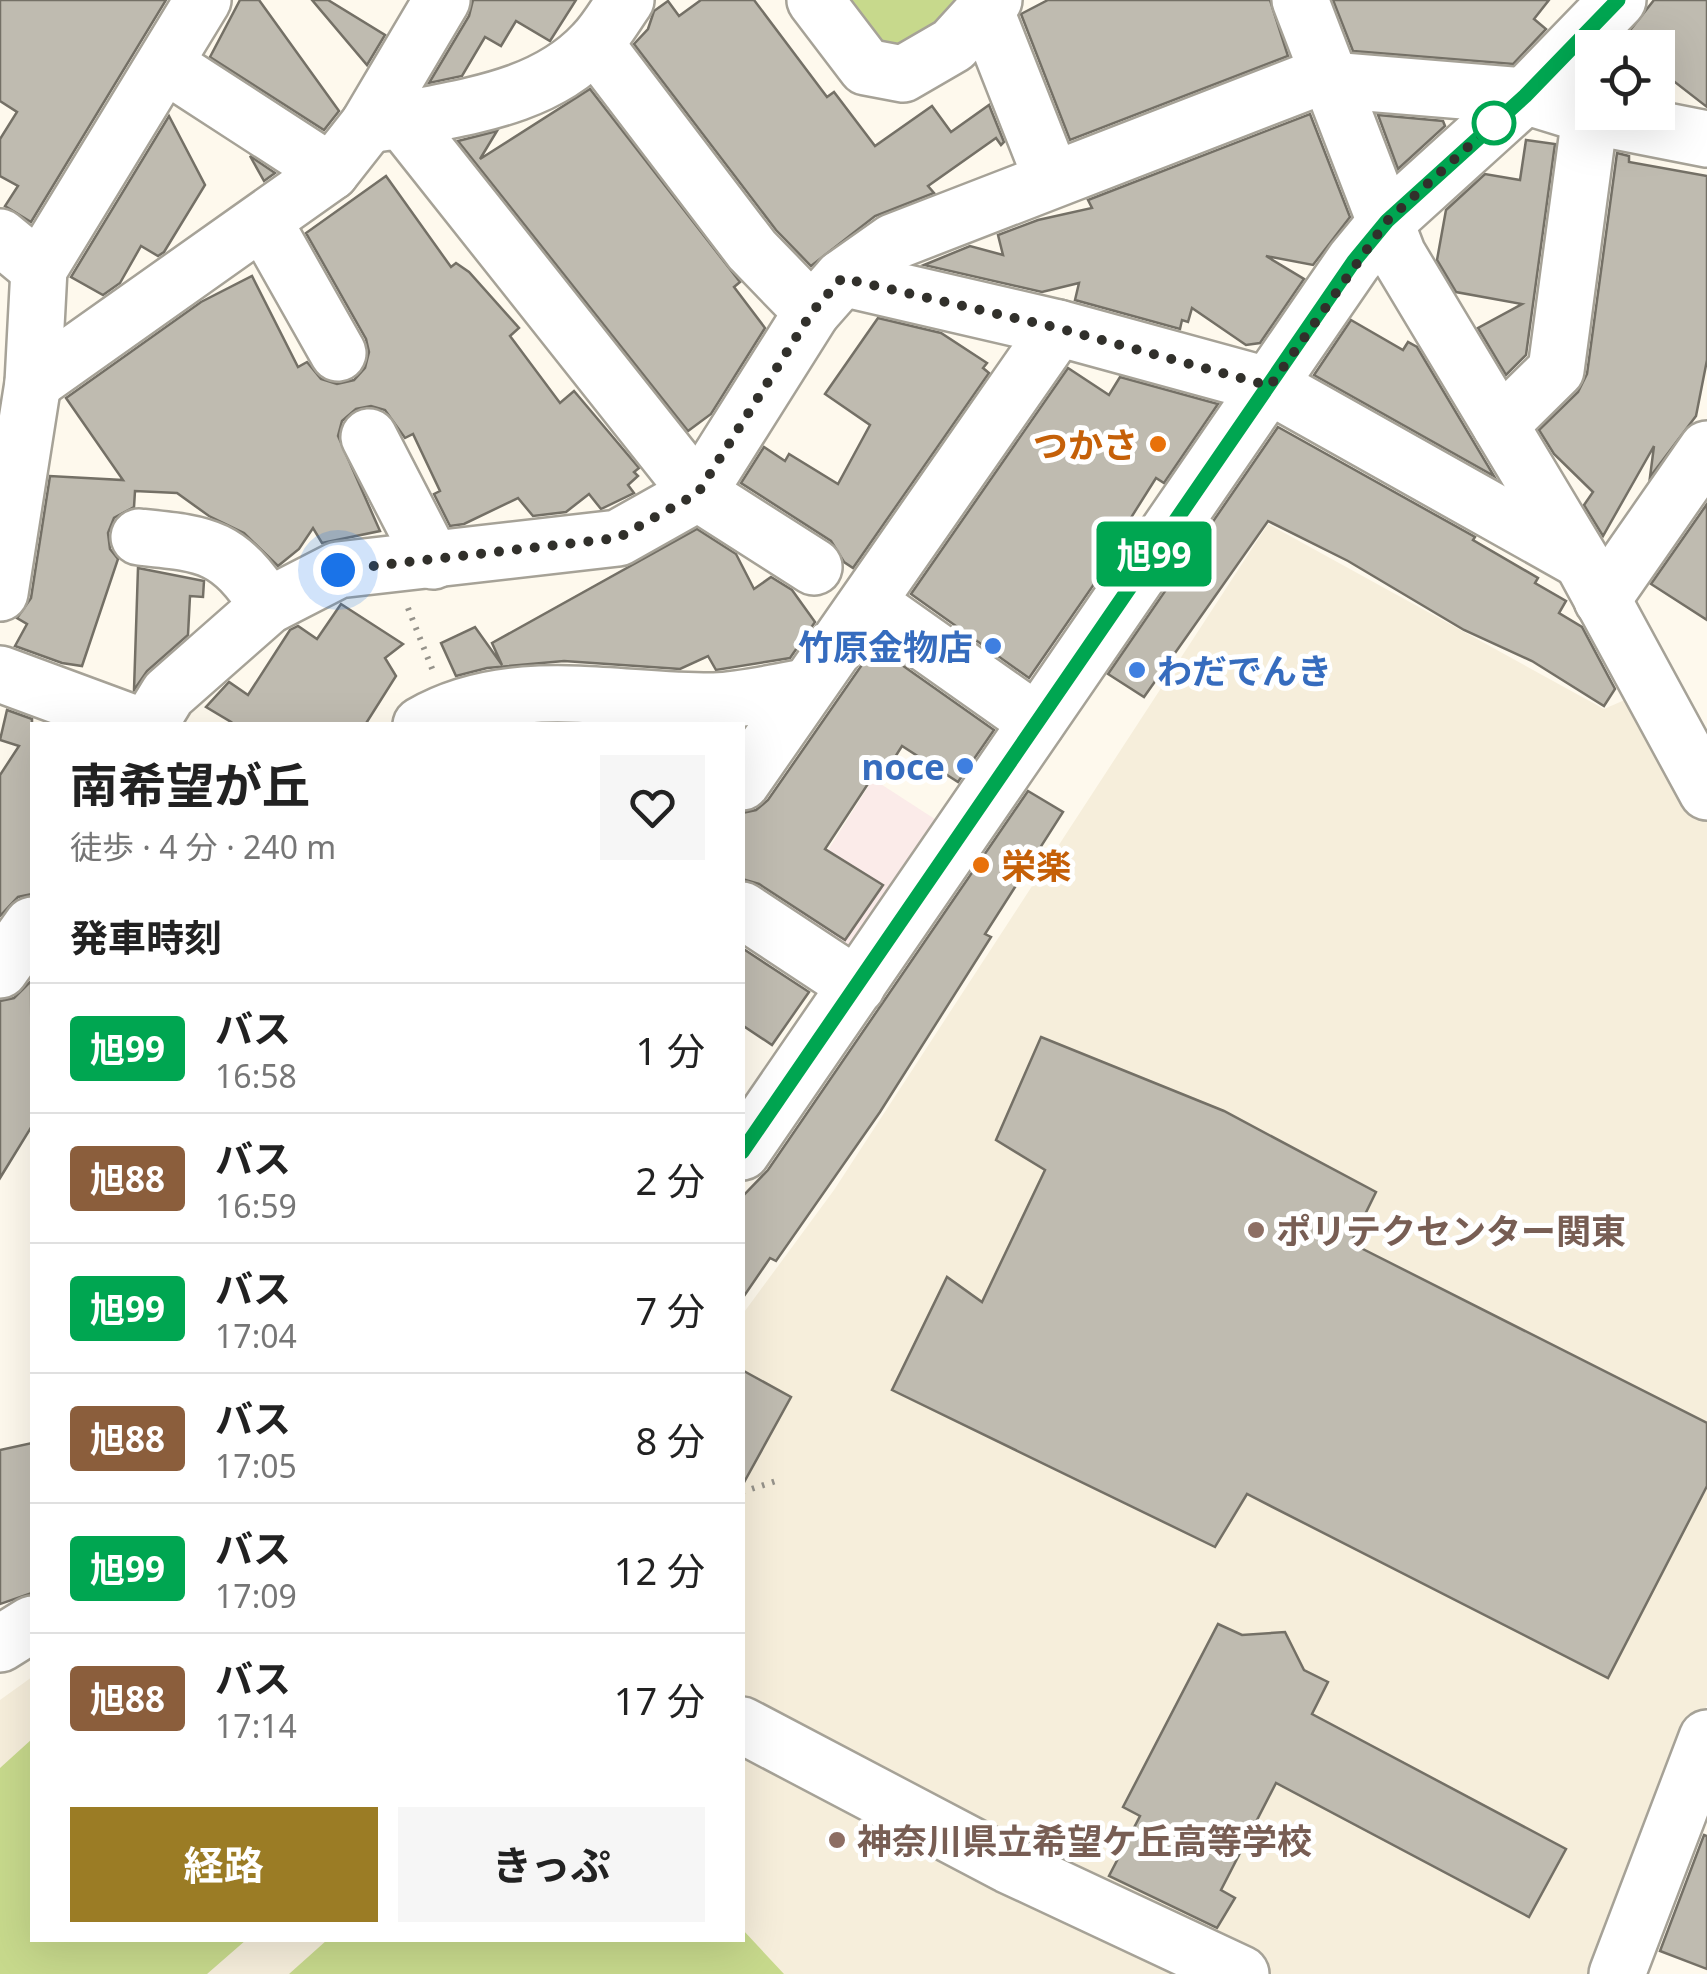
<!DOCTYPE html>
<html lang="ja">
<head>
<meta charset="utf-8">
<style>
  :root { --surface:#fff; --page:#f6f6f6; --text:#222; --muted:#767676; --line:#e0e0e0; --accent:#9b7c25 }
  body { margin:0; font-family:"Noto Sans","Noto Sans JP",sans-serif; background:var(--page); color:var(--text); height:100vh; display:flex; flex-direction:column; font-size:38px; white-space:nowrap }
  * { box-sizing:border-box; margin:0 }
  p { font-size:32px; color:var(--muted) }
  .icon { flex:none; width:55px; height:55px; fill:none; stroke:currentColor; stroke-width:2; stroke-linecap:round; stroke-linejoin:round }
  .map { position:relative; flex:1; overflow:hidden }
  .side { position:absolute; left:30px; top:722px; width:715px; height:1220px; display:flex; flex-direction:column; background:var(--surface); border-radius:0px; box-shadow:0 10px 40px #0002 }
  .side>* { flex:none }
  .badge { padding:0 20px; border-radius:8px; font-size:35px; line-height:65px }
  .buttons { position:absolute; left:1575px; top:30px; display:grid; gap:20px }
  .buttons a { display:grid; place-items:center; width:100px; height:100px; border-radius:0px; background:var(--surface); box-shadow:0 10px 40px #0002; font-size:50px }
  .you { position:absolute; width:50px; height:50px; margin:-25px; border:8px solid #fff; border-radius:50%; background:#1a73e8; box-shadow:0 0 0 15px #1a73e833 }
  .map>.badge { position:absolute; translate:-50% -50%; box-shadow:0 0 0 5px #fff }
  h2 { padding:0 40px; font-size:38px; line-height:90px }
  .round { display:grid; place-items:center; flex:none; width:105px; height:105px; border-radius:0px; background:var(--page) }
  .summary { display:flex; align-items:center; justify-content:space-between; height:170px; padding:0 40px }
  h1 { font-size:48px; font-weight:700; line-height:75px }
  .cta { display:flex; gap:20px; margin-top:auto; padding:20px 40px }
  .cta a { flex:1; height:115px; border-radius:0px; background:var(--accent); color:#fff; font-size:40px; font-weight:700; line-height:115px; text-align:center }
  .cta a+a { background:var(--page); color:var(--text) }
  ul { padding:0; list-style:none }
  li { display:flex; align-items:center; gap:30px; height:130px; padding:0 40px; border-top:2px solid var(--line) }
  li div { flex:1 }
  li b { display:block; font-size:38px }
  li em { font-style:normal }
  li .badge { min-width:110px; font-weight:700; text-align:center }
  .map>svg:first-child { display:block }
  .commercial { fill:#fbebe9 }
  .built { fill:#f6eedb }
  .green { fill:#c7d98c }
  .building { fill:#bfbbb0; stroke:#747066; stroke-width:2.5 }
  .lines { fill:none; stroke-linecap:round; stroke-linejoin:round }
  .minor-casing { stroke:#a6a297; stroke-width:60 }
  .path { stroke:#96938b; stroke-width:6; stroke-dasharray:2.5 8; stroke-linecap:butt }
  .minor { stroke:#fff; stroke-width:55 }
  .line-casing { stroke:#fff; stroke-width:22 }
  .line { stroke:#00a651; stroke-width:15 }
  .walk { stroke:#31302b; stroke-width:10; stroke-dasharray:0 18 }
  .stop-dot { fill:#fff; stroke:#00a651; stroke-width:5 }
  .food-dot { fill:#e8710a; stroke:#fff; stroke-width:4 }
  .shop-dot { fill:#3f7fe0; stroke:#fff; stroke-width:4 }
  .education-dot { fill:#8d6e63; stroke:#fff; stroke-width:4 }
  .labels { text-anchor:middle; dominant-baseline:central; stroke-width:10; stroke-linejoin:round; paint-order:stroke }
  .food-label { font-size:35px; font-weight:bold; fill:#c56008; stroke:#fff; text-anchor:end }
  .shop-label { font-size:35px; font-weight:bold; fill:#366cbe; stroke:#fff; text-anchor:end }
  .education-label { font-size:35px; font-weight:bold; fill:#785e54; stroke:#fff; text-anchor:start }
</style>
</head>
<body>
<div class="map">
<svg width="1707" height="1974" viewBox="0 0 1707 1974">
  <rect width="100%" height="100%" fill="#fef9ed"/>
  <polygon class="commercial" points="873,779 944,825 854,964 780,926"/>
  <g class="built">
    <polygon points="1268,524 1604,709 1636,695 1707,819 1707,1705 1599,1974 1272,1974 1136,1910 743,1708 742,1315 834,1190"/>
    <polygon points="32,1677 32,1940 742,1940 743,1740 1210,1974 0,1974 0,1700"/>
  </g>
  <g class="green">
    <polygon points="841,0 973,0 927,45 874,47"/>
    <polygon points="32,1739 32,1940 246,1940 207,1974 0,1974 0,1768"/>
    <polygon points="743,1930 784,1974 289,1974 327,1940 742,1940"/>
  </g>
  <g class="building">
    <polygon points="0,0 166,0 31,222 5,206 18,186 0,176 0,139 17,112 0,101"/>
    <polygon points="240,0 259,0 339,111 324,130 210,57"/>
    <polygon points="312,0 328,0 385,35 367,65"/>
    <polygon points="473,0 576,0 550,41 516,21 501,46 485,37 462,76 429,83 469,16"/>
    <polygon points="701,0 754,0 827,97 834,92 875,146 932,106 951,132 989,105 1004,142 1001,145 996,138 928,186 934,193 875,216 811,266 776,230 634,44 648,29 654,11 668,1 679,16"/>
    <polygon points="1048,0 1270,0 1288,56 1070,140 1021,14"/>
    <polygon points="1333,0 1549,0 1534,19 1546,29 1513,64 1353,51"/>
    <polygon points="1654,0 1707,0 1707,107 1658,69 1658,48 1616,48"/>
    <polygon points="590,89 740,282 734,287 765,328 711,414 688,431 458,141 497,131 480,159"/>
    <polygon points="1310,114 1350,217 1313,265 1266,256 1304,279 1260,343 1246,345 1192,308 1188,322 1182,320 1180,329 1075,300 1079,283 1042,292 924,265 970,246 1003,255 998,235 1038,220 1092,208 1088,200"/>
    <polygon points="1378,115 1443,121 1445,126 1398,169"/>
    <polygon points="169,116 205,185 164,252 158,256 141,246 120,283 103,295 71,277"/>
    <polygon points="1526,140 1555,144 1526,355 1506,375 1478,328 1522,304 1456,292 1437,260 1446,210 1485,174 1520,180"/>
    <polygon points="1617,153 1629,156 1629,162 1707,176 1707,360 1696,416 1650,477 1654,446 1603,536 1584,505 1593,492 1554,454 1539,430 1578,392 1587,374"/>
    <polygon points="250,156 275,173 264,181"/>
    <polygon points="386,176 451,267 456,263 469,272 519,328 510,336 560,403 574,391 639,468 634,472 638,476 628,485 634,493 601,509 589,494 566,512 533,516 518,498 464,524 450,526 434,494 440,491 413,434 405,438 385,410 371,406 356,409 342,421 338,436 380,531 322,543 313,528 299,549 278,566 244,533 209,516 177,493 135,491 134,507 114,518 108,533 110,549 118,559 82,666 62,663 15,646 27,624 17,618 31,598 50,476 123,480 66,398 201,302 252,276 298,367 307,362 321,379 337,384 354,380 365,368 369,352 366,339 306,233"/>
    <polygon points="878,318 941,333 987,363 983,368 989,373 853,568 844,562 831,541 741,483 764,447 785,461 789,454 838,484 870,425 825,394"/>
    <polygon points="1351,320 1403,350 1408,342 1417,347 1494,476 1314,375"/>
    <polygon points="1068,368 1109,395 1120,377 1218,404 1164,483 1156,478 1105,559 1108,564 1029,678 911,594"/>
    <polygon points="1278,427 1475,537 1473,540 1538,578 1535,583 1566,601 1559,613 1582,627 1615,689 1604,706 1532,661 1464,630 1348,561 1268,521 1144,697 1108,674"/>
    <polygon points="1707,504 1707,620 1651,584"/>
    <polygon points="697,529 736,554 754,589 771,577 792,590 815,622 790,658 716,670 708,656 680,669 564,661 487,668 456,676 441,643 475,627 502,665 492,643"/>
    <polygon points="138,568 204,581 203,597 190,596 188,635 147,671 134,690"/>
    <polygon points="341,604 403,644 385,658 396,676 365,725 229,725 231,722 206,707 229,682 248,695 290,630 298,626 317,639"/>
    <polygon points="875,646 994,730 958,782 902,746 890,765 883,761 825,849 883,885 845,940 759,884 742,879 742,813 756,810 768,800"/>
    <polygon points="7,710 32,719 32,894 18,897 0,916 0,775 19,746 0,740"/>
    <polygon points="1028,791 1063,812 985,934 991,937 880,1112 776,1261 770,1258 742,1299 742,1197 768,1170"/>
    <polygon points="742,948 809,992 772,1045 742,1025"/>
    <polygon points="31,981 32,1126 0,1178 0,1001 14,998"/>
    <polygon points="1041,1037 1224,1111 1376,1192 1351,1243 1707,1423 1707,1486 1608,1678 1247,1494 1215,1547 892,1390 947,1277 982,1302 1045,1170 996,1140"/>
    <polygon points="742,1370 791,1397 742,1486"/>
    <polygon points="32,1443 32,1593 0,1604 0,1450"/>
    <polygon points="1218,1624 1242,1635 1285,1632 1304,1670 1328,1682 1312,1714 1566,1849 1529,1917 1276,1783 1221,1890 1235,1898 1217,1928 1109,1876 1140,1816 1123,1807"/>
    <polygon points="1704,1835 1707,1836 1707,1969 1660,1951"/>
  </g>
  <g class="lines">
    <g class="minor-casing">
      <g id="minor">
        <polyline points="815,0 866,67 903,74 953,45 994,0"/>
        <polyline points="1300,0 1398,255 1581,560 1707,792"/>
        <polyline points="985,9 1052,179"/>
        <polyline points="595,44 752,250 812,312"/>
        <polyline points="166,65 331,172"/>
        <polyline points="1330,80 1525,96 1590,116 1707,139"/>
        <path d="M402,120c67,-14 143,-23 192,-76 12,-12 22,-30 32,-44"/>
        <polyline points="368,125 402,120 698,493 814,567"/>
        <polyline points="264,222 338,353"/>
        <polyline points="0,237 39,269"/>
        <polyline points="842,278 1058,328 1270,386 1580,560"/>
        <polyline points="33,383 331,172 368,125 442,0"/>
        <polyline points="1500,425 1556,370 1590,116"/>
        <polyline points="369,437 433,561"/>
        <path d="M139,537c69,7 89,8 129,69"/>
        <polyline points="0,593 33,383 39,269 203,0"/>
        <polyline points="1602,600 1707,449"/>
        <polyline points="870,604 1037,722"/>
        <polyline points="0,674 138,725"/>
        <polyline points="149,725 168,694 268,606 338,570 618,538 698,493 812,312 842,278 893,242 1327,74"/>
        <path d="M421,725c90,-52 195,-23 293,-24 30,-1 62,-9 91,-14"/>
        <polyline points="742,782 1058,328"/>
        <polyline points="742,910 857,986"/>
        <polyline points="0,970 32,925"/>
        <polyline points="742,1152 1354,261 1387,221 1525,96 1618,0"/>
        <polyline points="0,1644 32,1624"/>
        <polyline points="742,1725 1008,1865 1241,1974"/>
        <polyline points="1617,1974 1707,1738"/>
      </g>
    </g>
    <g class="path">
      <polyline points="408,608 433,671"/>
      <polyline points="742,1492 779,1480"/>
    </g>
    <use href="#minor" class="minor"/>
  </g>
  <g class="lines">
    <g class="line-casing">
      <polyline id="line" points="742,1152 1354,261 1387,221 1525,96 1618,0"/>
    </g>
    <use href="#line" class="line"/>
    <polyline class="walk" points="338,570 618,538 698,493 812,312 842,278 1058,328 1270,386 1387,221 1494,123"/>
  </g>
  <circle class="stop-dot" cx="1494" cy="123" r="20"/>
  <g class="food-dot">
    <circle cx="1158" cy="444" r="10"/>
    <circle cx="981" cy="865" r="10"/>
  </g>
  <g class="shop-dot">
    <circle cx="993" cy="646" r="10"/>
    <circle cx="1137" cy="670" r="10"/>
    <circle cx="965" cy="766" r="10"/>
  </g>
  <g class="education-dot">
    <circle cx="1256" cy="1230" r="10"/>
    <circle cx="837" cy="1840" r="10"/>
  </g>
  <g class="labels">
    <g class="food-label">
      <text x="1138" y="444">つかさ</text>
      <text x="1001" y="865" text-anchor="start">栄楽</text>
    </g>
    <g class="shop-label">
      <text x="973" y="646">竹原金物店</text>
      <text x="1157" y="670" text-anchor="start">わだでんき</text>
      <text x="945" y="766">noce</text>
    </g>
    <g class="education-label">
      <text x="1276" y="1230">ポリテクセンター関東</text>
      <text x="857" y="1840">神奈川県立希望ケ丘高等学校</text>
    </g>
  </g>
</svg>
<div class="buttons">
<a><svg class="icon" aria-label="locate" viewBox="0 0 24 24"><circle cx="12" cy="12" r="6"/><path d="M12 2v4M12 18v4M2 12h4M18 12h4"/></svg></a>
</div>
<div class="you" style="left:338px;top:570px"></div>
<b class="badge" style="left:1154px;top:554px;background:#00a651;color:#fff">旭99</b>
<section class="side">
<div class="summary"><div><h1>南希望が丘</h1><p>徒歩 · 4 分 · 240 m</p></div><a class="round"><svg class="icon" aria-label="heart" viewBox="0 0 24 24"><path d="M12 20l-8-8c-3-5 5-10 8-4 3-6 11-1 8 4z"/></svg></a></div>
<h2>発車時刻</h2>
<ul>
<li><span class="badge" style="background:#00a651;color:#fff">旭99</span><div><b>バス</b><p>16:58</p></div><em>1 分</em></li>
<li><span class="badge" style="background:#8b5e3c;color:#fff">旭88</span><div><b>バス</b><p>16:59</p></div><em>2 分</em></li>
<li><span class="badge" style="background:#00a651;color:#fff">旭99</span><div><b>バス</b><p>17:04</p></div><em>7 分</em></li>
<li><span class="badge" style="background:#8b5e3c;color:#fff">旭88</span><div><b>バス</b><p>17:05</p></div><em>8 分</em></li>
<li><span class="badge" style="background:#00a651;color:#fff">旭99</span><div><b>バス</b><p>17:09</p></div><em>12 分</em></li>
<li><span class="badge" style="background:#8b5e3c;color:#fff">旭88</span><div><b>バス</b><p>17:14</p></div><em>17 分</em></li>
</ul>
<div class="cta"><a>経路</a><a>きっぷ</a></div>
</section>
</div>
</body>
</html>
